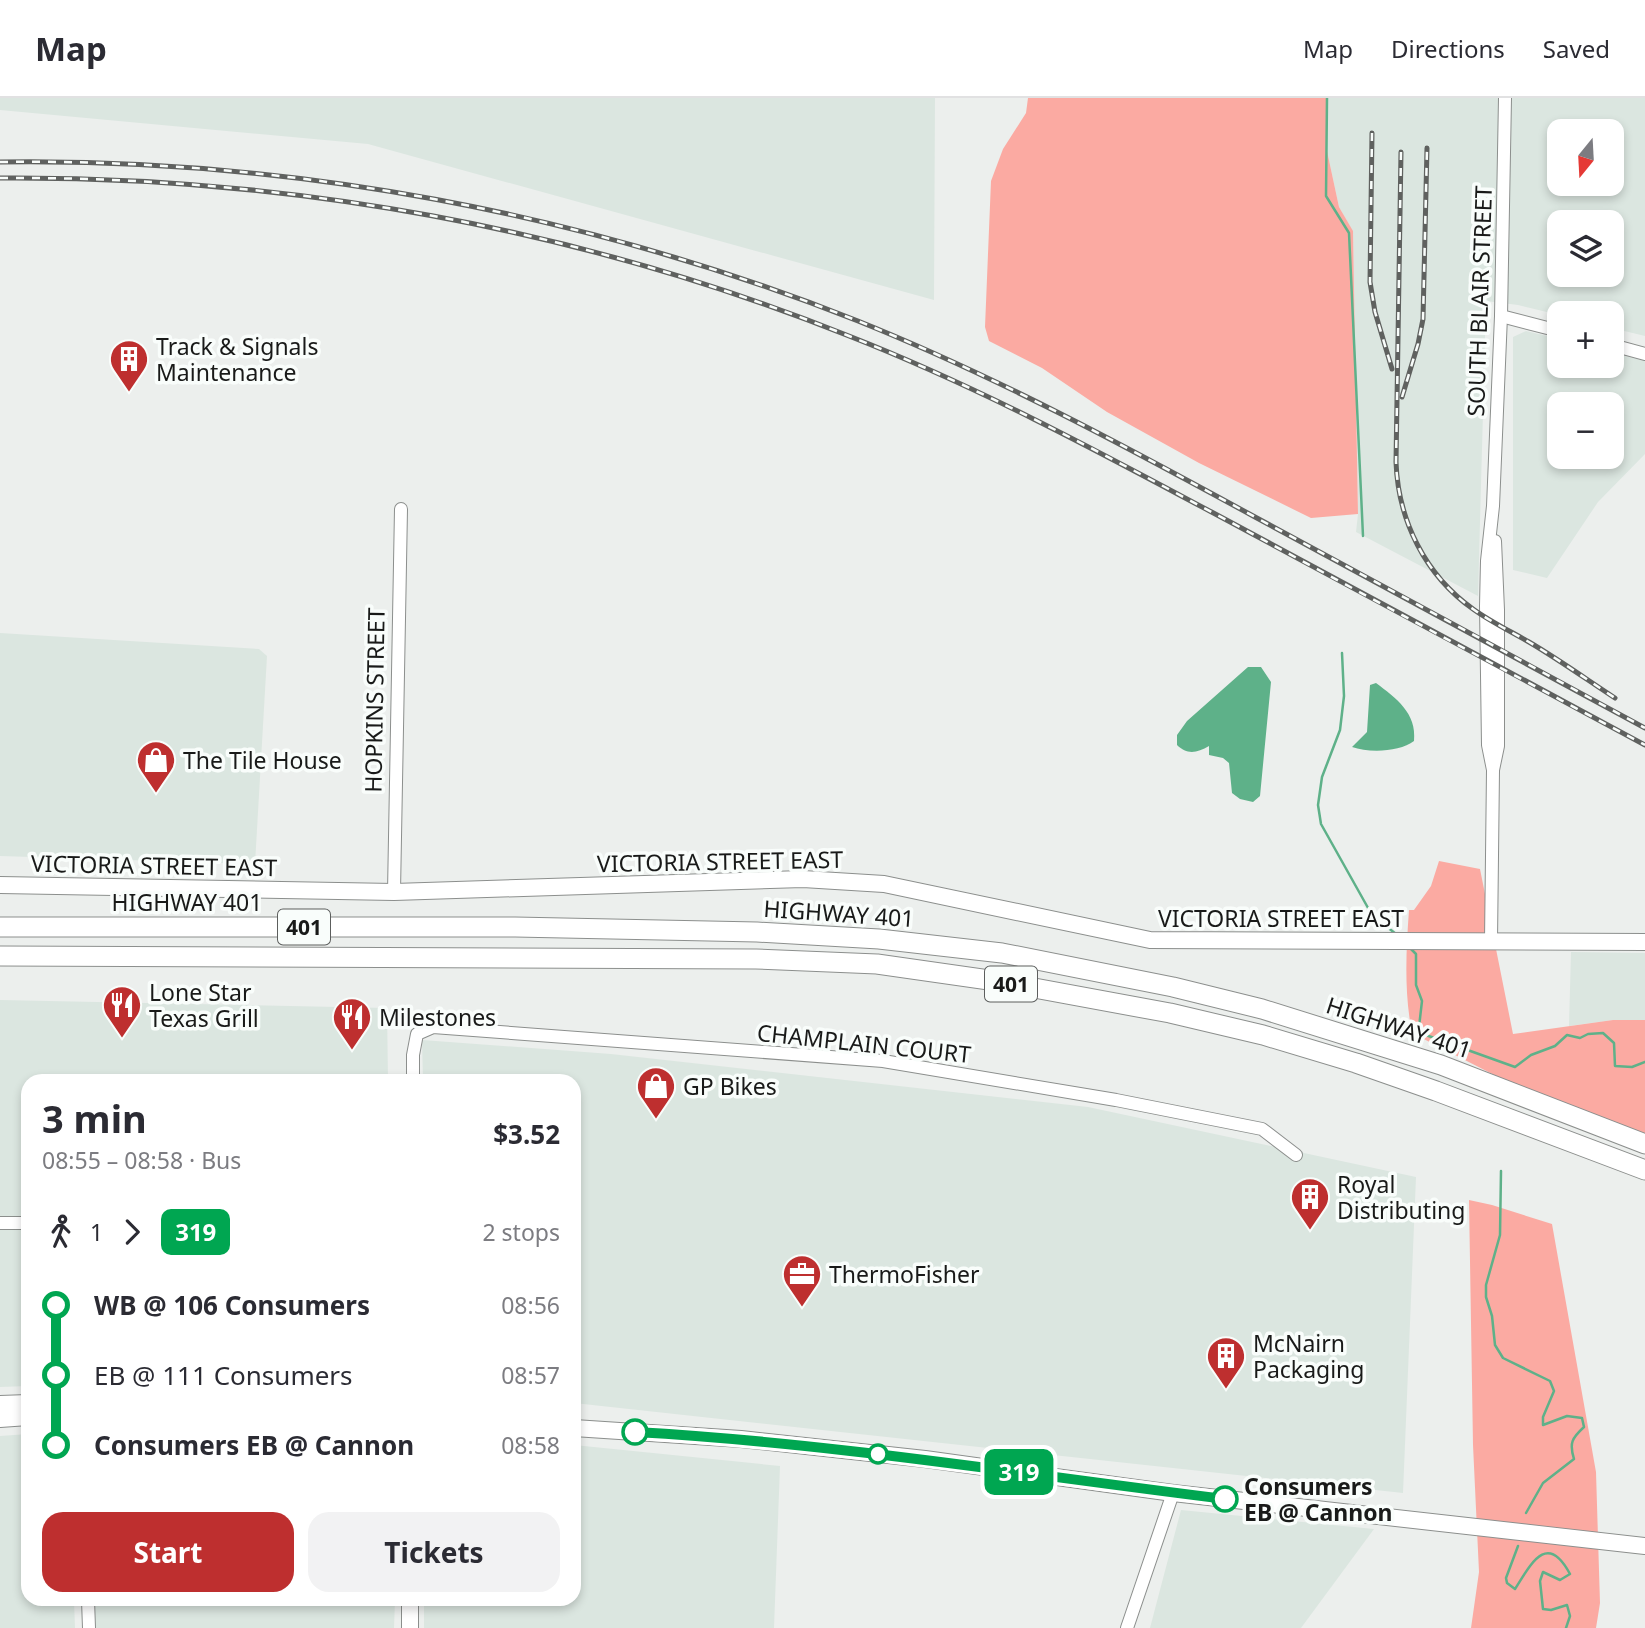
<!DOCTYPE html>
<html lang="en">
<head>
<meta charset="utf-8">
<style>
  :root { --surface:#fff; --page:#f2f2f3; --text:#2b2b33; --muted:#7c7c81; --line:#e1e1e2; --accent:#be2f2f }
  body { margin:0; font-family:"Noto Sans",sans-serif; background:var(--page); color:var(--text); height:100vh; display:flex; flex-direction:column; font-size:26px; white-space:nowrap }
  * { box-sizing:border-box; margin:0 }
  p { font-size:23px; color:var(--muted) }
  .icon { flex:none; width:38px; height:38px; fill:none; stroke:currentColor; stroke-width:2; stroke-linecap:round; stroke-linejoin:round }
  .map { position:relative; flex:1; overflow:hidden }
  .sheet { position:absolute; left:21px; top:976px; width:560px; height:532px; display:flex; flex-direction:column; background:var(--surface); border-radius:21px; box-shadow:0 4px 10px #0003 }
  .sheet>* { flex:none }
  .badge { padding:0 14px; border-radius:10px; font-size:24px; line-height:46px }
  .needle { width:46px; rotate:198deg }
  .controls { position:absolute; left:1547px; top:21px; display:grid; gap:14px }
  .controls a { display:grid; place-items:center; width:77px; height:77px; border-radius:14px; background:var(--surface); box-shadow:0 4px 10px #0003; font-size:35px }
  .map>.badge { position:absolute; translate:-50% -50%; box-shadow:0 0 0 4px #fff }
  .legs { display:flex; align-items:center; gap:10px; height:77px; padding:0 21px; font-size:23px }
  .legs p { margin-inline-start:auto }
  .overview { display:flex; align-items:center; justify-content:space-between; height:119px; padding:0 21px }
  h1 { font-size:38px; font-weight:700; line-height:52px }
  .cta { display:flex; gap:14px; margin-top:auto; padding:14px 21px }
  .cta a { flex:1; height:80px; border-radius:21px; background:var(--accent); color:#fff; font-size:28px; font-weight:700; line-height:80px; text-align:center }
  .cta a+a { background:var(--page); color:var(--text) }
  ul { padding:0 21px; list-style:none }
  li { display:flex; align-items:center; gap:24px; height:70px; font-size:26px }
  li i { display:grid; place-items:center; width:10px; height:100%; margin:0 9px; background:currentColor }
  li i::after { content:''; width:18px; height:18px; margin:-9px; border:5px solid; border-radius:50%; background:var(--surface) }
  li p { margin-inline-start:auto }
  li:first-child i { background:linear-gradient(#0000 50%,currentColor 0) }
  li:last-child i { background:linear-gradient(currentColor 50%,#0000 0) }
  header { display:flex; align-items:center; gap:42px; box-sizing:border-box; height:98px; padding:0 35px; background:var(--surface); border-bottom:2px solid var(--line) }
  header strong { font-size:33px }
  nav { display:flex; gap:38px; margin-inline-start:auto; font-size:24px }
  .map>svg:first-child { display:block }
  .built { fill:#dbe6e0; fill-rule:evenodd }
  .green { fill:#fbaaa2 }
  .water { fill:#5eb189 }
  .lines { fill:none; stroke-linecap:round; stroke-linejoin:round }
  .stream { stroke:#5eb189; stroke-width:2.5 }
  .minor-casing { stroke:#8c8f8d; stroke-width:14 }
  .major-casing { stroke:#8c8f8d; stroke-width:18 }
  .highway-casing { stroke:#8c8f8d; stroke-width:21 }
  .minor { stroke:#fff; stroke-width:12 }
  .major { stroke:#fff; stroke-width:16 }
  .highway { stroke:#fff; stroke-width:19 }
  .rail-casing { stroke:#5f615f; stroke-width:5 }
  .rail { stroke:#f9fdfb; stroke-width:2.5; stroke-dasharray:8; stroke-linecap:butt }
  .line-1-casing { stroke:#fff; stroke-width:16 }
  .line-1 { stroke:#00a651; stroke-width:10 }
  .stop-1-dot { fill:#fff; stroke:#00a651; stroke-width:3.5 }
  .labels { text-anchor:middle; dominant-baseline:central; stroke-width:7; stroke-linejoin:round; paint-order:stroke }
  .shield { fill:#f9fdfb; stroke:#5c5e5d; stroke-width:2 }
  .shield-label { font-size:21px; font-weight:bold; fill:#191a19 }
  .street-label { font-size:23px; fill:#191a19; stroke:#f9fdfb }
  .poi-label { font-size:23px; fill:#191a19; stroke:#f9fdfb; text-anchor:start }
  .stop-label { font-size:23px; font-weight:bold; fill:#191a19; stroke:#f9fdfb; text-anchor:start }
</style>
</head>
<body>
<header>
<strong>Map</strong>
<nav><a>Map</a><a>Directions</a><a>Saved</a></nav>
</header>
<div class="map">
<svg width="1645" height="1530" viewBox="0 0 1645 1530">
  <rect width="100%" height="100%" fill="#ecefed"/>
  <g class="built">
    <polygon points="0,0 935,0 934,202 368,46 0,12"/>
    <path d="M1326,0h319v238l-33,-8v-15h-53v2l-41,-10 -32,-4 -8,295 -122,-64 2,-18 -5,-282 -14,-25 -12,-56zM1559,33h53v53h-53zM1559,124h53v53h-53z"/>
    <path d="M1526,233l33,8v27h53v-13l33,8v93l-47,48 -51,76 -34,-8v-233zM1559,306h53v53h-53z"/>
    <polygon points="0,535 259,551 267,558 255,766 0,758"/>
    <polygon points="1571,854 1645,855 1645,922 1613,922 1569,928"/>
    <polygon points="0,902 387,910 388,983 28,984 28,1288 0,1289"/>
    <polygon points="422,942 611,956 1088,1009 1416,1079 1403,1395 574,1305 574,984 423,983"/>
    <polygon points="28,1336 28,1502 74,1502 75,1530 0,1530 0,1338"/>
    <polygon points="574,1347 780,1368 774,1530 424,1530 424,1502 574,1502"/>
    <polygon points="1181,1412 1374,1431 1301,1530 1150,1530"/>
    <polygon points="95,1502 395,1502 394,1530 94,1530"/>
  </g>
  <g class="green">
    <polygon points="1028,0 1326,0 1327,53 1339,109 1353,133 1358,416 1311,420 1199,365 1107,314 1042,270 989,243 985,229 991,83 1003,51 1026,15"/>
    <path d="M1439,763l41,8 33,165 100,-14h32v114l-141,-54 -92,-47c-8,-41 -6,-81 -3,-123h5l17,-24z"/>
    <polygon points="1469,1102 1492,1107 1552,1126 1596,1374 1600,1505 1596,1530 1471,1530 1479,1474 1473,1347"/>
  </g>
  <g class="water">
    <path d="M1248,569h13l10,15 -11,114 -7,6 -13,-3 -8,-6 -3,-30 -6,-5 -14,-3v-9c-12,7 -22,9 -32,-1v-10l10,-14z"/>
    <path d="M1376,585c20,15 41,30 38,58 -14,11 -45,12 -62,6l15,-15 3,-47z"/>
  </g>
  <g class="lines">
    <g class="stream">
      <polyline points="1327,0 1326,98 1349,135 1363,438"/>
      <polyline points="1342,555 1344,598 1340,632 1322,679 1318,707 1321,726 1372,817 1396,836"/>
      <polyline points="1410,850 1416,856 1416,887 1422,903 1419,929 1423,936 1515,969 1531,957 1555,948 1567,937 1580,940 1588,936 1603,935 1614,945 1615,968 1632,969 1645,964"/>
      <path d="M1501,1073l-1,64 -14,50v12l6,19 3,29 8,13 47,23 4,10 -11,26v8l24,-9 15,2 2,9c-12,11 -15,16 -10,32l-31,24 -17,30"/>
      <path d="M1518,1448l-12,32 1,5 8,6c16,-25 32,-58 55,-15l-10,6 -17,-8 -3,9 3,28 8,1 16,-5 3,11 -4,12"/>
    </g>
    <g class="minor-casing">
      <g id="minor">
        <polyline points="1501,218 1559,233"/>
        <polyline points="1612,247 1645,256"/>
        <polyline points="1493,672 1488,647 1486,508 1487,463 1493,408 1501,218 1505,0"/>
        <polyline points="394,794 401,411"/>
        <polyline points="1491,843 1493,672 1498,648 1498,512 1495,443"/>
        <polyline points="413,984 413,957 417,936 433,929 883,963 1116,1002 1262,1031 1296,1057"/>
        <polyline points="0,1125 28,1125"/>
        <polyline points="88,1502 89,1530"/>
        <polyline points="1127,1530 1173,1395"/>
      </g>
    </g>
    <g class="major-casing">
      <g id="major">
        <polyline points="0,787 394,794 803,781 884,786 1150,842 1645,844"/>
        <polyline points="0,1306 28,1305"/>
        <polyline points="0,1321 28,1319"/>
        <polyline points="574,1330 741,1341 925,1361 1173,1395 1645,1448"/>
        <polyline points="410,1530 410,1502"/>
      </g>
    </g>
    <g class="highway-casing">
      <g id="highway">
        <polyline points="0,829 515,829 757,834 879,841 1002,855 1173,889 1262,911 1441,967 1645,1046"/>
        <polyline points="0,858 756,861 877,866 996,883 1170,915 1263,937 1356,965 1436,993 1645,1072"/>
      </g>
    </g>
    <use href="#minor" class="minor"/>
    <use href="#major" class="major"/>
    <use href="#highway" class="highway"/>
    <g class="rail-casing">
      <g id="rail">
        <polyline points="1372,35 1370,184 1375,214 1392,271"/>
        <path d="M1401,54l-5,310c2,58 29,113 77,147 18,13 37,22 56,33 29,17 57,37 86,56"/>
        <path d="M0,64c293,-4 585,51 858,159 137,55 267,125 397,196 130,70 260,140 390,211"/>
        <path d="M0,80c290,-2 579,50 849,158 138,54 267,125 398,195 132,72 265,143 398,214"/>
        <polyline points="1402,299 1418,246 1423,221 1427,50"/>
      </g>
    </g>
    <use href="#rail" class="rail"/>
  </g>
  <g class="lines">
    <g class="line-1-casing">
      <path id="line-1" d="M635,1334c198,11 394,43 590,67"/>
    </g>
    <use href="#line-1" class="line-1"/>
  </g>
  <defs>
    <g id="building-pin" transform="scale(2.0125)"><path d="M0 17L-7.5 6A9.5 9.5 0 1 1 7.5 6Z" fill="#be2f2f" stroke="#f9fdfb"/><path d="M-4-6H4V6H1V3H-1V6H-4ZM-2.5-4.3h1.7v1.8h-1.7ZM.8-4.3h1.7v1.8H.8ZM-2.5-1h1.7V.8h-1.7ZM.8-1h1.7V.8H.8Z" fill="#fff"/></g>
    <g id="shop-pin" transform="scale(2.0125)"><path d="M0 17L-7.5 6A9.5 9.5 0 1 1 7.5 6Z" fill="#be2f2f" stroke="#f9fdfb"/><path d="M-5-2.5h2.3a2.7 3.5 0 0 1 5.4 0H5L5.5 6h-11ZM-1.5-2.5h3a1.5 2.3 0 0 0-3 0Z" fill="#fff"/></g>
    <g id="restaurant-pin" transform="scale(2.0125)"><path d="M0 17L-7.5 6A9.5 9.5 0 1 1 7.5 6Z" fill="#be2f2f" stroke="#f9fdfb"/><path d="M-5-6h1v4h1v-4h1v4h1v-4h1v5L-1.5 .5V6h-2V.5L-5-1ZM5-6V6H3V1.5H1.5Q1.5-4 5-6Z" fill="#fff"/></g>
    <g id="office-pin" transform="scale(2.0125)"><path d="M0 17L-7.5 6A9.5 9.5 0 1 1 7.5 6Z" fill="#be2f2f" stroke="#f9fdfb"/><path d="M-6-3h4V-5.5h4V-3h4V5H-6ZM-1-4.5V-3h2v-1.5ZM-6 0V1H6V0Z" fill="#fff"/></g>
  </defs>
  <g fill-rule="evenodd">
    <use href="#building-pin" x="129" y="261"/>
    <use href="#shop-pin" x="156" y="662"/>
    <use href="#restaurant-pin" x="122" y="907"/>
    <use href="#restaurant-pin" x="352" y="919"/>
    <use href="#shop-pin" x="656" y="988"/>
    <use href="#building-pin" x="1310" y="1099"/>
    <use href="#office-pin" x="802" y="1176"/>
    <use href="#building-pin" x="1226" y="1258"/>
  </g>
  <g class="stop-1-dot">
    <circle cx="635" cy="1334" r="12"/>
    <circle cx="878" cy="1356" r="9"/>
    <circle cx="1225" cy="1401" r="12"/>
  </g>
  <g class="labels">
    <g class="shield">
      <rect x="278" y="811.5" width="52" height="35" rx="5"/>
      <rect x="985" y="868.5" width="52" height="35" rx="5"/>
    </g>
    <g class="shield-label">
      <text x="304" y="829">401</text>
      <text x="1011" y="886">401</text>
    </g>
    <g class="street-label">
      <text transform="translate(1479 203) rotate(-88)">SOUTH BLAIR STREET</text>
      <text transform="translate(374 602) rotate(-89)">HOPKINS STREET</text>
      <text transform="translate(720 763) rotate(-1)">VICTORIA STREET EAST</text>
      <text transform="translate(154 767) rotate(1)">VICTORIA STREET EAST</text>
      <text x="187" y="804">HIGHWAY 401</text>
      <text transform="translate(839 815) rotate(4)">HIGHWAY 401</text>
      <text x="1281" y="820">VICTORIA STREET EAST</text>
      <text transform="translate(1399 929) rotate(18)">HIGHWAY 401</text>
      <text transform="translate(864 945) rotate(6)">CHAMPLAIN COURT</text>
    </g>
    <g class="poi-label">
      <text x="156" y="248">Track &amp; Signals<tspan x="156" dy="26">Maintenance</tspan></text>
      <text x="183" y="662">The Tile House</text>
      <text x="149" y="894">Lone Star<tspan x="149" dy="26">Texas Grill</tspan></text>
      <text x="379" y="919">Milestones</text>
      <text x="683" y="988">GP Bikes</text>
      <text x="1337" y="1086">Royal<tspan x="1337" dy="26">Distributing</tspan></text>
      <text x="829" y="1176">ThermoFisher</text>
      <text x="1253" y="1245">McNairn<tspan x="1253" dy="26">Packaging</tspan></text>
    </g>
    <g class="stop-label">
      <text x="1244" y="1388">Consumers<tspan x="1244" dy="26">EB @ Cannon</tspan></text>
    </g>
  </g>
</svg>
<div class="controls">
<a><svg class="needle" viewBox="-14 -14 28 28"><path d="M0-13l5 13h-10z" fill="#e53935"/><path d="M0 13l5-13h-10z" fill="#7c7c81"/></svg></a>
<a><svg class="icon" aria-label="layers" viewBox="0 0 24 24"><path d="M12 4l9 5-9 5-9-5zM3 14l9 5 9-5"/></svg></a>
<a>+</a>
<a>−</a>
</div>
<b class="badge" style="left:1019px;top:1374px;background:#00a651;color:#fff">319</b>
<section class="sheet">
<div class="overview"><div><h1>3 min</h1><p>08:55 – 08:58 · Bus</p></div><b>$3.52</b></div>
<div class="legs"><svg class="icon" aria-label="walk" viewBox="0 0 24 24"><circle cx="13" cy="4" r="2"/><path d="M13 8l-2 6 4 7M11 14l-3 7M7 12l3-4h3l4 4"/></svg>1<svg class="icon" aria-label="forward" viewBox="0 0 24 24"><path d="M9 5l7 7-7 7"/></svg><b class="badge" style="background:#00a651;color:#fff">319</b><p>2 stops</p></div>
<ul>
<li><i style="color:#00a651"></i><b>WB @ 106 Consumers</b><p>08:56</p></li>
<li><i style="color:#00a651"></i><span>EB @ 111 Consumers</span><p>08:57</p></li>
<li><i style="color:#00a651"></i><b>Consumers EB @ Cannon</b><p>08:58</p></li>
</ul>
<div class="cta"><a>Start</a><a>Tickets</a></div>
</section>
</div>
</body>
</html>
